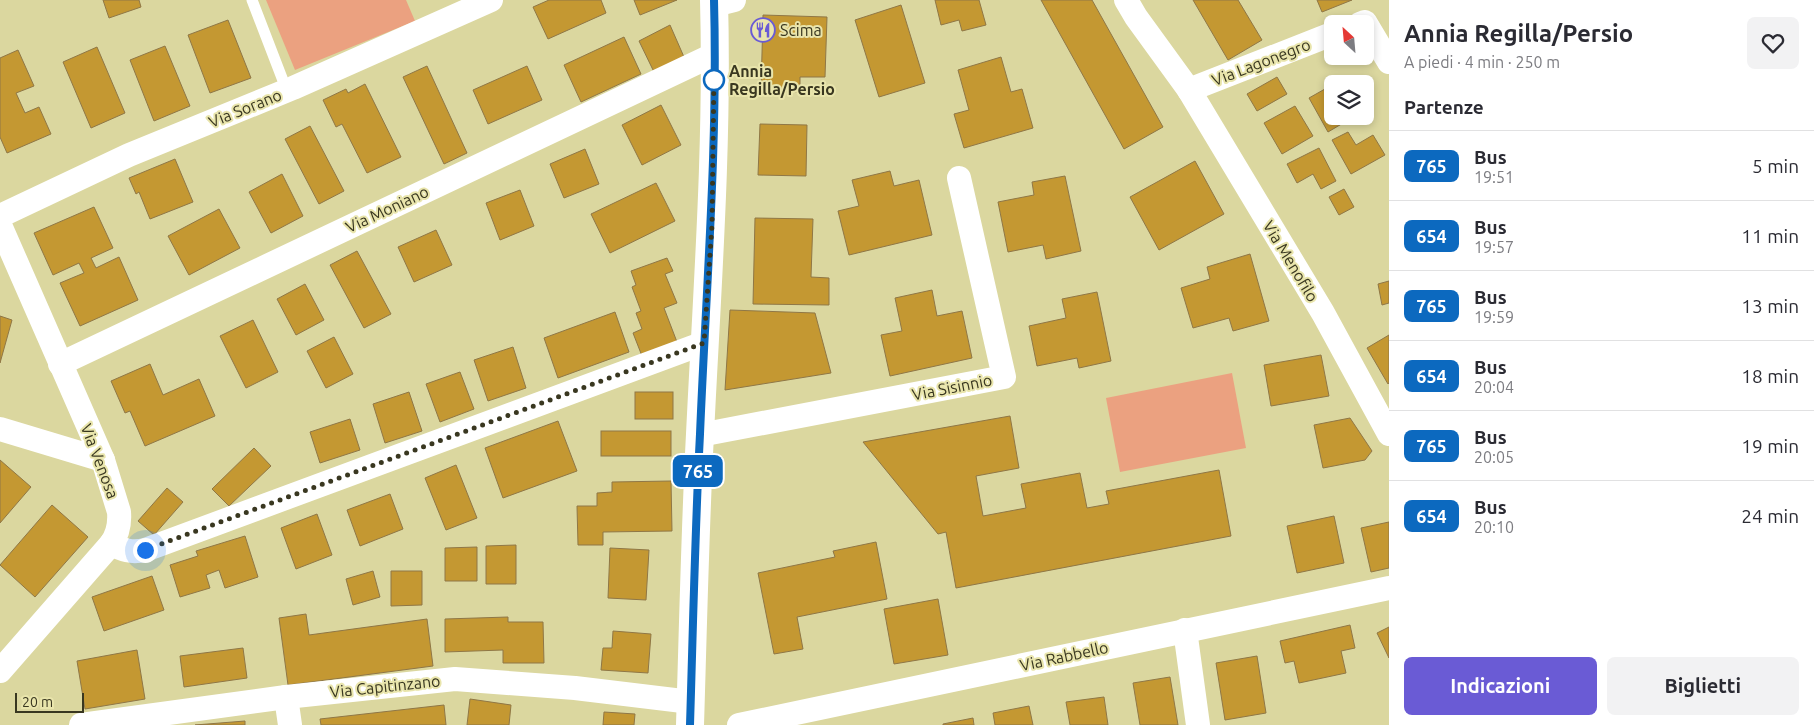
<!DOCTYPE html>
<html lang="it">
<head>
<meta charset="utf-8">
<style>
  :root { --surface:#fff; --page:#f2f2f3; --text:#2b2b33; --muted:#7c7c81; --line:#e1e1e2; --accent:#6a5bd5 }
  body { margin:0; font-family:Ubuntu,sans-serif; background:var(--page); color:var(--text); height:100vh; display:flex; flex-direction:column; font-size:19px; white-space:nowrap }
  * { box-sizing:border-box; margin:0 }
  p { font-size:16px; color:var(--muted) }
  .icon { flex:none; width:28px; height:28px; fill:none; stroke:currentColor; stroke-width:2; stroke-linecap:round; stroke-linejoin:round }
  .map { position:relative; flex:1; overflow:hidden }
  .sheet { display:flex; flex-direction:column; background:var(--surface); width:425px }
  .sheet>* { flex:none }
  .badge { padding:0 10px; border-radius:8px; font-size:18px; line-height:32px }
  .needle { width:32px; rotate:334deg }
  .fabs { position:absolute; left:1324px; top:15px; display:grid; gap:10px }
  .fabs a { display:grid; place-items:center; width:50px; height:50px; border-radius:8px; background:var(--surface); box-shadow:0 2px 8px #0003; font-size:25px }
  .scale { position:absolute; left:15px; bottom:12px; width:69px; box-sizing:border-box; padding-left:5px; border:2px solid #393720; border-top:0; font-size:14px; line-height:18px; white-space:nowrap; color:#393720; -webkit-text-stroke:4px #e9e5ac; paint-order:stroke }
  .you { position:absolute; width:25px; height:25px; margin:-12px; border:4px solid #fff; border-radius:50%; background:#1a73e8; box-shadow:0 0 0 8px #1a73e833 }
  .map>.badge { position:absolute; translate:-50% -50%; box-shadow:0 0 0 2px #fff }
  h2 { padding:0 15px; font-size:19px; line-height:45px }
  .round { display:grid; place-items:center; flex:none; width:52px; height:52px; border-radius:8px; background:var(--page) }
  .headline { display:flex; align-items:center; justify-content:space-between; height:85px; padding:0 15px }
  h1 { font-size:24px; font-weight:700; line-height:38px }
  .button { display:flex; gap:10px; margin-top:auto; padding:10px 15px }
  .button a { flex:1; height:58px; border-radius:8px; background:var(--accent); color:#fff; font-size:20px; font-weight:700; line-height:58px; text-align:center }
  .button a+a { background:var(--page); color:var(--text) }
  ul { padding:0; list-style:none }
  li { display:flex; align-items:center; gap:15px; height:70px; padding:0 15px; border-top:1px solid var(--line) }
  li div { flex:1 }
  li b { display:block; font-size:19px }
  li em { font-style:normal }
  li .badge { min-width:55px; font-weight:700; text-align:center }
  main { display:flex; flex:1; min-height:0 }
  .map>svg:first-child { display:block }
  .green { fill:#eba180 }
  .building { fill:#c49832; stroke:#8f7746 }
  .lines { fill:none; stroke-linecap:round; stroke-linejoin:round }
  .lane { stroke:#fff; stroke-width:11 }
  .street { stroke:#fff; stroke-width:24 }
  .secondary { stroke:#fff; stroke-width:28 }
  .line-casing { stroke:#fff; stroke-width:11 }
  .line { stroke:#0c69bf; stroke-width:8 }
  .walk { stroke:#393720; stroke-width:5; stroke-dasharray:0 9 }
  .stop-dot { fill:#fff; stroke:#0c69bf; stroke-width:2.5 }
  .labels { text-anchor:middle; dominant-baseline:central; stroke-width:4; stroke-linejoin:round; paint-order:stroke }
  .poi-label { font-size:16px; fill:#393720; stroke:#e9e5ac; text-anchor:start }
  .street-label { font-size:16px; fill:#393720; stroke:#e9e5ac }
  .stop-label { font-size:16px; font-weight:bold; fill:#393720; stroke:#e9e5ac; text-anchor:start }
</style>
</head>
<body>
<main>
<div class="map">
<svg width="1389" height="725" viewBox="0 0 1389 725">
  <rect width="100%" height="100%" fill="#dbd79f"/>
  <g class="green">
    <polygon points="266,0 406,0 415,21 295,70"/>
    <polygon points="1232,373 1246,448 1120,472 1106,398"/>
  </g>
  <g class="building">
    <polygon points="103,0 139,0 141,7 109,18"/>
    <polygon points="549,0 601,0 606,13 548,39 533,7"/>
    <polygon points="634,0 677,0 640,15"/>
    <polygon points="935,0 979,0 986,25 962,31 959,20 941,25"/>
    <polygon points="1041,0 1092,0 1163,127 1124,149"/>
    <polygon points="1193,0 1238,0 1262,40 1228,60"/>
    <polygon points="1317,0 1352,0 1322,12"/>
    <polygon points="901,5 925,83 879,97 855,20"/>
    <polygon points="763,15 827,17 825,77 800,77 800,92 761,91"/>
    <polygon points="228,20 251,78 210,93 188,35"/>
    <polygon points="670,25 684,57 654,72 639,41"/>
    <polygon points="624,37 641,74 581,102 564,65"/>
    <polygon points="165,46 190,106 154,121 130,60"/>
    <polygon points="97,47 125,113 91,128 63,62"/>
    <polygon points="18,50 34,86 16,93 25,113 39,107 51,134 7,153 0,137 0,58"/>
    <polygon points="1001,57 1011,92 1022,89 1033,128 964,148 954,114 969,110 958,70"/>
    <polygon points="427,66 467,153 444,164 403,77"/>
    <polygon points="527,66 542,100 488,124 473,90"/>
    <polygon points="1277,77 1287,94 1257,111 1247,94"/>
    <polygon points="365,84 401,157 367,173 342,124 336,127 323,100 346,89 348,93"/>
    <polygon points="1332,85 1332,116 1355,116 1328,132 1309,98"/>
    <polygon points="661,105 681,145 642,165 622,125"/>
    <polygon points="1295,106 1313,136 1282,154 1264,123"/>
    <polygon points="760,124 807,125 806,176 758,175"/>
    <polygon points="310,126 344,191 319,204 285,139"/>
    <polygon points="1348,132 1356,145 1373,135 1385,155 1351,174 1332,140"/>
    <polygon points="1319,148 1336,181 1321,189 1313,174 1297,183 1287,164"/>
    <polygon points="585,149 599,184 564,198 550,164"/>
    <polygon points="175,159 193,202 150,219 139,192 136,194 129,178"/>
    <polygon points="1195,161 1224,214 1159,250 1130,197"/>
    <polygon points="890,171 894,186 919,180 932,235 849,255 838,211 859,206 852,180"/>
    <polygon points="282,174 303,216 271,233 249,192"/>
    <polygon points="1065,176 1081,251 1046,259 1043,245 1008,252 998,202 1034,195 1032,182"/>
    <polygon points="656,183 675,221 610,253 591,214"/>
    <polygon points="1344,189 1354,207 1339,215 1329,197"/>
    <polygon points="520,190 534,226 500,240 486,203"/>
    <polygon points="94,207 113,248 91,258 96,268 119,257 138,300 80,326 60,283 84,273 79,263 53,275 34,233"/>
    <polygon points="219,209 240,248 189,275 168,236"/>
    <polygon points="755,218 813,219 811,277 829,278 829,305 753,304"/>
    <polygon points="436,230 452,265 414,282 398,247"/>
    <polygon points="357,251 391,314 364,328 330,265"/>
    <polygon points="1250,254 1269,321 1233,331 1229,318 1193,328 1181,288 1210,279 1207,267"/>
    <polygon points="667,258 673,271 665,274 677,303 664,308 677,342 642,356 633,333 642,329 636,313 641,311 632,287 636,285 631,271"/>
    <polygon points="1389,281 1389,303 1382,305 1378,284"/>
    <polygon points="305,284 324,320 296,335 277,299"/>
    <polygon points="932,290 937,316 962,311 972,358 890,376 881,335 902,331 895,298"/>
    <polygon points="1097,292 1111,361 1079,368 1077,358 1037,366 1029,326 1066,318 1062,299"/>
    <polygon points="730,310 815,313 831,373 725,390"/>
    <polygon points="615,312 629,352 558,378 544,338"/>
    <polygon points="0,316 12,320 0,363"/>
    <polygon points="253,320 278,372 246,388 220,336"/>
    <polygon points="1389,335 1389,383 1388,384 1367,348"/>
    <polygon points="334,337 353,374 326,388 307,351"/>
    <polygon points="513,347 526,388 488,401 474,360"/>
    <polygon points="1321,355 1329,396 1271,406 1264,365"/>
    <polygon points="150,364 163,395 199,379 215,416 145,446 130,411 125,413 111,381"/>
    <polygon points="460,372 474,409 440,422 426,384"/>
    <polygon points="409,392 422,431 385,443 373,404"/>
    <rect x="635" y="392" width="38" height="27"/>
    <polygon points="1010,416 1019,468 976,476 983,516 1026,508 1021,484 1080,473 1087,508 1109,504 1106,491 1219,470 1231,536 956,588 946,532 938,534 863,442"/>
    <polygon points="1350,418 1372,451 1365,460 1323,468 1314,425"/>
    <polygon points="350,419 360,450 320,463 310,432"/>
    <polygon points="558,421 577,471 503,498 485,448"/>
    <rect x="601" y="431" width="70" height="25"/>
    <polygon points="254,448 271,466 229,506 212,489"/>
    <polygon points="0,460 31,487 0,523"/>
    <polygon points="456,465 477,518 446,530 425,478"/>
    <polygon points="671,481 672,531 603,532 603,545 578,545 577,506 597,506 597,493 612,492 612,482"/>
    <polygon points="167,488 183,502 154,535 138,521"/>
    <polygon points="390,494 403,529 360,546 347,510"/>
    <polygon points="52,505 88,537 35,597 0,565"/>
    <polygon points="317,514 332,555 296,569 281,528"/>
    <polygon points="1334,516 1344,563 1297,573 1287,526"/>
    <polygon points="1389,522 1389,568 1371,572 1361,528"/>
    <polygon points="245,536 258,577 225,588 219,570 206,575 210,588 180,597 170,565 198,556 196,551"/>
    <polygon points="876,542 887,599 797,617 803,649 774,654 758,573 835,557 833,551"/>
    <polygon points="516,545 516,584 486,584 486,546"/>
    <polygon points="477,547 477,581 445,581 445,548"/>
    <polygon points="610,548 649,550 646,600 608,598"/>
    <polygon points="373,571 380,597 353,605 346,579"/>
    <polygon points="391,571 422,571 422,605 391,606"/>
    <polygon points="152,576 164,610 104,631 92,597"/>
    <polygon points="938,599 948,655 894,664 884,609"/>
    <polygon points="306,614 309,635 427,619 433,666 288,685 279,618"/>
    <polygon points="508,617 508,622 543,622 544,663 503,663 503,650 445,652 445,619"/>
    <polygon points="1350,625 1355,648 1341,651 1346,673 1299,683 1294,661 1285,663 1280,641"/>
    <polygon points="1389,627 1389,658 1377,633"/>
    <polygon points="613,631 651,634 648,673 601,670 603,648 612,648"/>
    <polygon points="243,648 247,678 184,687 180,656"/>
    <polygon points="137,650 145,699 85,709 77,661"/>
    <polygon points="1257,656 1266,713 1225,720 1216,663"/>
    <polygon points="1170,677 1178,725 1140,725 1133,683"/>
    <polygon points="1104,697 1108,725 1070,725 1066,702"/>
    <polygon points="470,699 511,705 509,725 467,725"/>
    <polygon points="444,705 446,725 321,725 320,719"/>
    <polygon points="1029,706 1033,725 995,725 993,713"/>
    <polygon points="604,712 635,714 634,725 603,725"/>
    <polygon points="973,718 974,725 943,725 943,724"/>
    <polygon points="245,721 245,725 195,725"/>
  </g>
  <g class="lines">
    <polyline class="lane" points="252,0 287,91"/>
    <g class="street">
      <polyline points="1126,0 1136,17 1189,90 1323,313 1389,434"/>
      <polyline points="714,5 734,0"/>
      <polyline points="1360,24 1365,22 1389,62"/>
      <polyline points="1189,90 1332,34"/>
      <polyline points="0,216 129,155 293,88 491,0"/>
      <path d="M0,225l103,235 16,52c1,12 -1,22 -8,32l-111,127"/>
      <polyline points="60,364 715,54"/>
      <polyline points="0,429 103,460"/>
      <polyline points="700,435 1004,377 959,178"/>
      <path d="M111,544c12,6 20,9 34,6l559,-207"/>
      <polyline points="1185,630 1198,725"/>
      <polyline points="286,697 290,725"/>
      <polyline points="81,725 286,697 455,679 575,688 691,702"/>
      <polyline points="739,725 1389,588"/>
    </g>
    <path class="secondary" d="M690,725c3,-97 5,-194 10,-291 7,-144 18,-289 14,-434"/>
  </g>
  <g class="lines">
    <g class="line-casing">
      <path id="line" d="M690,725c3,-97 5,-194 10,-291 6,-145 18,-289 14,-434"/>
    </g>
    <use href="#line" class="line"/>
    <polyline class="walk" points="145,550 704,343 712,225 714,73 714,80"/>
  </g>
  <defs>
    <g id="restaurant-ring" transform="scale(1.25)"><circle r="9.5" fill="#e9e5ac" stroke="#6a5bd5" stroke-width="1.5"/><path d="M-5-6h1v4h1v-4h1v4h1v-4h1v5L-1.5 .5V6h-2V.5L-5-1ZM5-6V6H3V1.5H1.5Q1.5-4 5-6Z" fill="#6a5bd5"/></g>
  </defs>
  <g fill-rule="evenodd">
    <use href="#restaurant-ring" x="763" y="30"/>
  </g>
  <circle class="stop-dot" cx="714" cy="80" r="10"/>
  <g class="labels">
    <g class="poi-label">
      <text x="780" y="30">Scima</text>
    </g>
    <g class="street-label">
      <text transform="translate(1261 62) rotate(-21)">Via Lagonegro</text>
      <text transform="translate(245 108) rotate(-22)">Via Sorano</text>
      <text transform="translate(387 209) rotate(-25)">Via Moniano</text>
      <text transform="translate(1291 261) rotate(59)">Via Menofilo</text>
      <text transform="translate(952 387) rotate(-11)">Via Sisinnio</text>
      <text transform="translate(100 461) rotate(69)">Via Venosa</text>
      <text transform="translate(1064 656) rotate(-12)">Via Rabbello</text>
      <text transform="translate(385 686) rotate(-6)">Via Capitinzano</text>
    </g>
    <g class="stop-label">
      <text x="729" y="71">Annia<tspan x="729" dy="18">Regilla/Persio</tspan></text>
    </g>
  </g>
</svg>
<div class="fabs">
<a><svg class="needle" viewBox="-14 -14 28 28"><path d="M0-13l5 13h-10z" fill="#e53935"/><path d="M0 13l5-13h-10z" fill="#7c7c81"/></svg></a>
<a><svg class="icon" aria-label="layers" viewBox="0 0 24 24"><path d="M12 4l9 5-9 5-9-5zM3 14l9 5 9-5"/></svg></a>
</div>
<div class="scale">20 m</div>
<div class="you" style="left:145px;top:550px"></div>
<b class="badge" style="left:698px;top:471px;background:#0c69bf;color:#fff">765</b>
</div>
<section class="sheet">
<div class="headline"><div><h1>Annia Regilla/Persio</h1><p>A piedi · 4 min · 250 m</p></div><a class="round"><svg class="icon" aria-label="heart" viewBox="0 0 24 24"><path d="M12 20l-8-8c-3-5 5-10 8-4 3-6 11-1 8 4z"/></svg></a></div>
<h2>Partenze</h2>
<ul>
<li><span class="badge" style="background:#0c69bf;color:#fff">765</span><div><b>Bus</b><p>19:51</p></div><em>5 min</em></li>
<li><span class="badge" style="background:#0c69bf;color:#fff">654</span><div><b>Bus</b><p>19:57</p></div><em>11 min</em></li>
<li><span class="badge" style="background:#0c69bf;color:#fff">765</span><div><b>Bus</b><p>19:59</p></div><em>13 min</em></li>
<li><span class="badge" style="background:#0c69bf;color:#fff">654</span><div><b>Bus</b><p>20:04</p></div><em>18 min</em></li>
<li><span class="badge" style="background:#0c69bf;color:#fff">765</span><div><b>Bus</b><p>20:05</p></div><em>19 min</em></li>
<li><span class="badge" style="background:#0c69bf;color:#fff">654</span><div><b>Bus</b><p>20:10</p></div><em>24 min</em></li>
</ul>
<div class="button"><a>Indicazioni</a><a>Biglietti</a></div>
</section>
</main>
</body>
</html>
